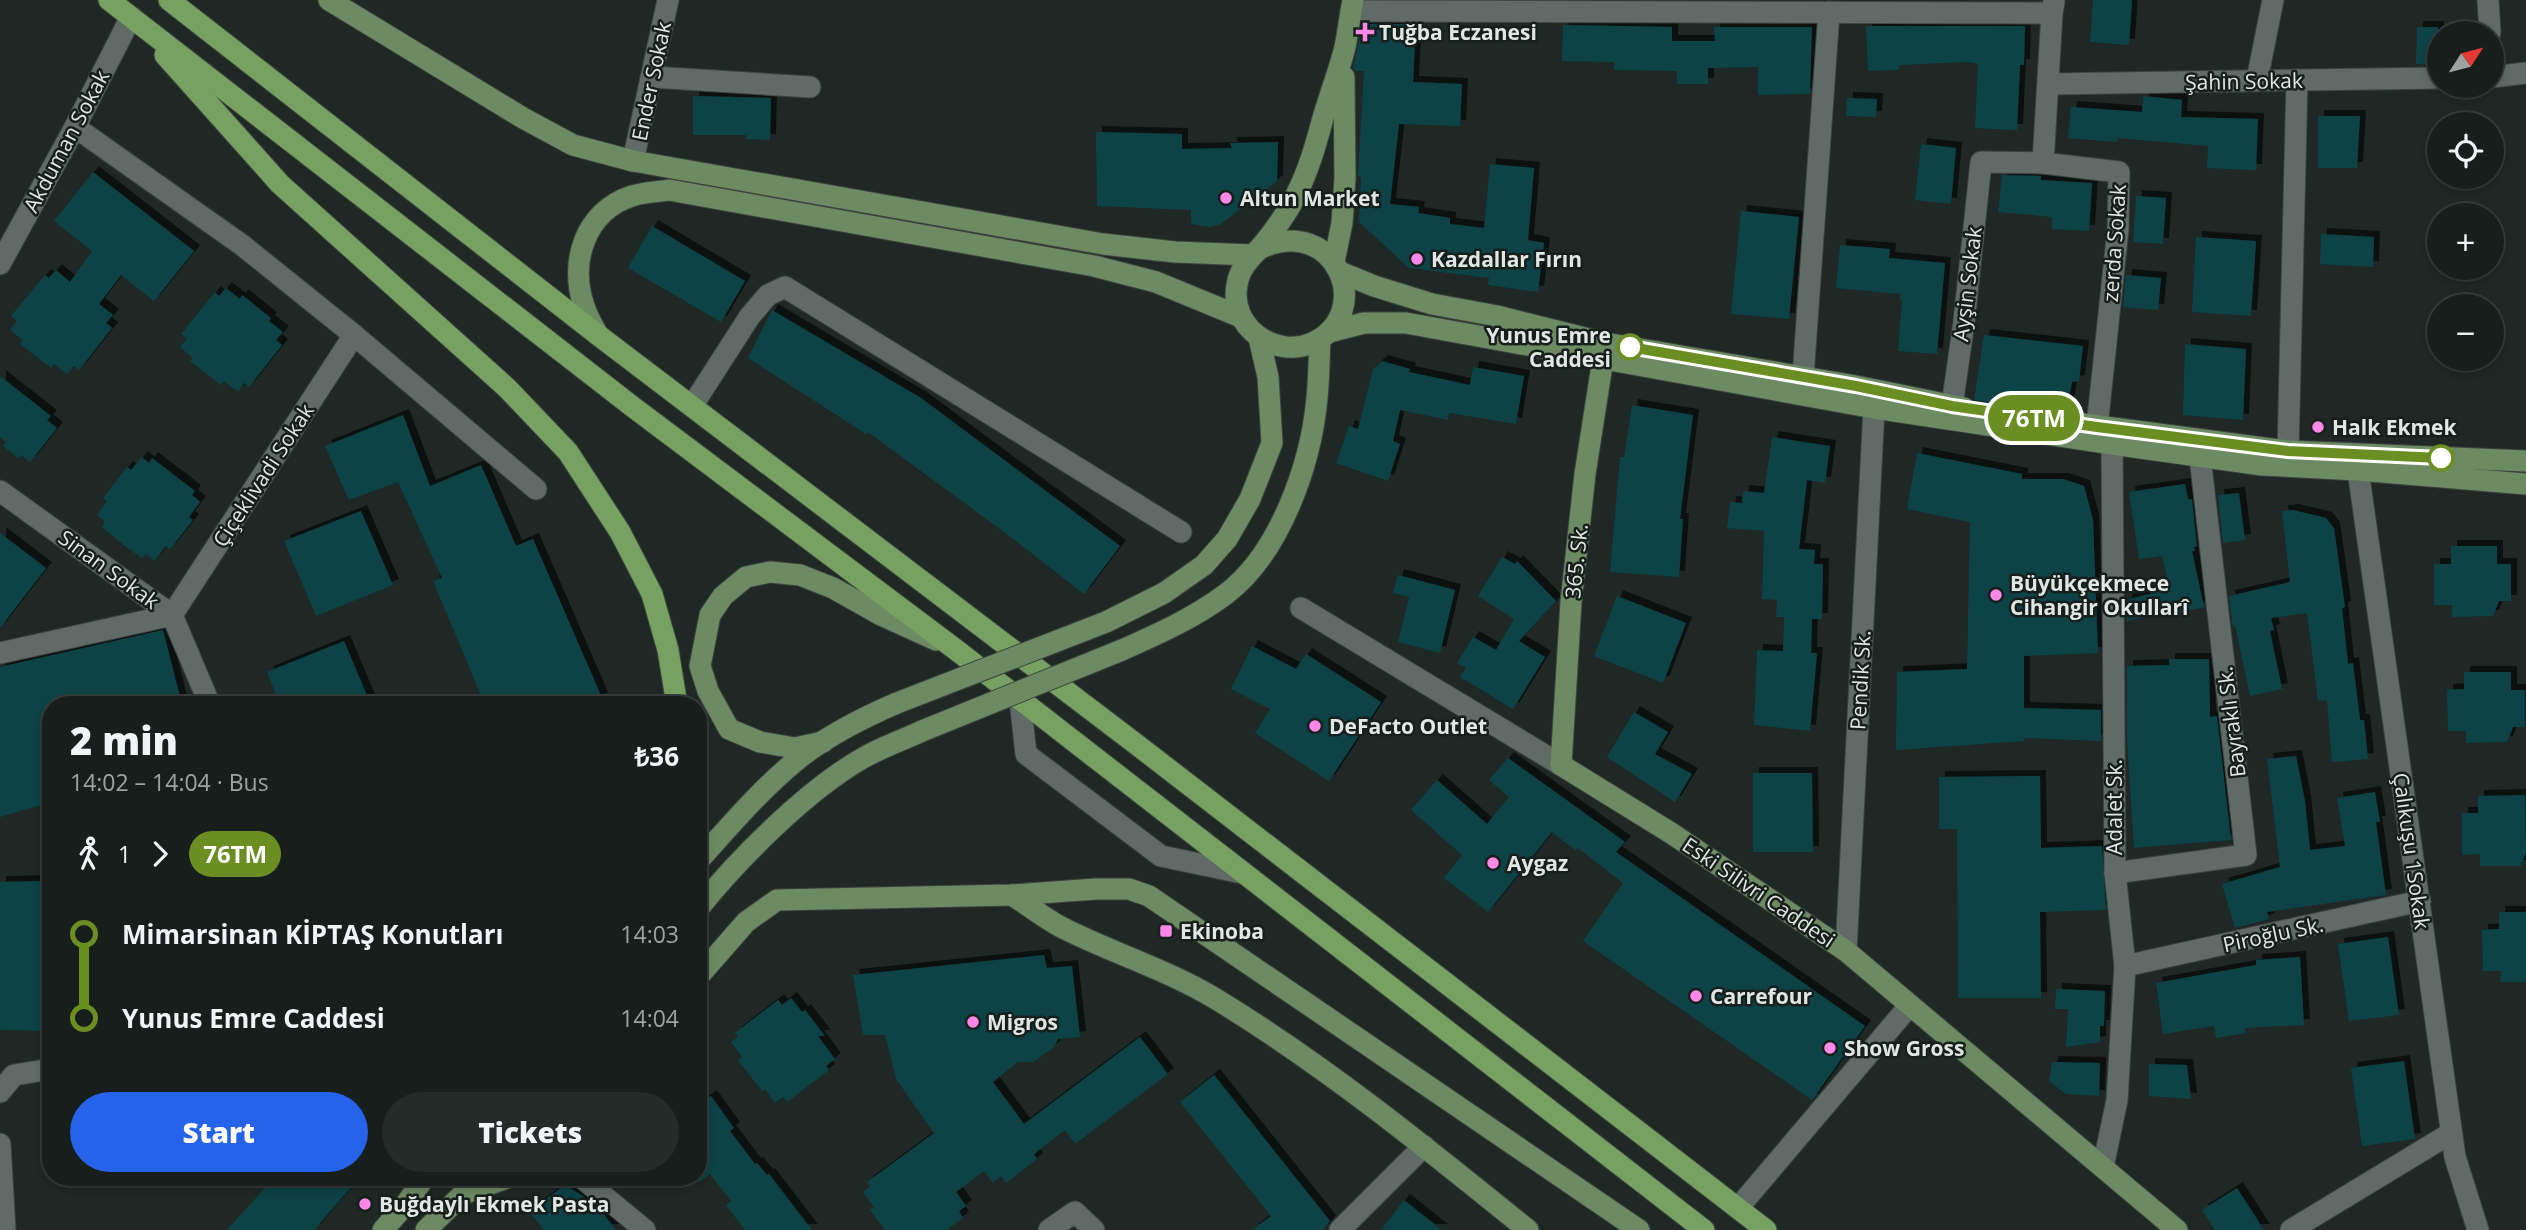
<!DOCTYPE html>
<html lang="en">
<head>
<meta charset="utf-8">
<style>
  :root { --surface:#171e1c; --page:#242b29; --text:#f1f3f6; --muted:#9ea2a3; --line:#363c3b; --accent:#2563eb }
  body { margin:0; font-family:"Open Sans",sans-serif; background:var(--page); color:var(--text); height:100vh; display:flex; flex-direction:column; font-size:26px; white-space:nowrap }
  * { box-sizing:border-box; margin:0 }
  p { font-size:23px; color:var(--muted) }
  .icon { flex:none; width:38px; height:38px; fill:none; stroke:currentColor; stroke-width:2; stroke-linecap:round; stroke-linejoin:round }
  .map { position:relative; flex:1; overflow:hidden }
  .sheet { position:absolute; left:42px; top:696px; width:665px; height:490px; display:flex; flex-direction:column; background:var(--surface); border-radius:28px; box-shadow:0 4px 10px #0003,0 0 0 2px var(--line) }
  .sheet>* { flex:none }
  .badge { padding:0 14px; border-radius:23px; font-size:24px; line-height:46px }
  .needle { width:46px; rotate:54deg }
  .fabs { position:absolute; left:2427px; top:21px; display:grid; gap:14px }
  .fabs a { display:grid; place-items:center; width:77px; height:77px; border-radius:50%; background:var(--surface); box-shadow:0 4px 10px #0003,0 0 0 2px var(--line); font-size:35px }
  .map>.badge { position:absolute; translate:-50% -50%; box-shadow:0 0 0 4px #fff }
  .legs { display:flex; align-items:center; gap:10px; height:77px; padding:0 28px; font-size:23px }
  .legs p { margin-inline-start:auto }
  .overview { display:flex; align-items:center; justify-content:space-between; height:119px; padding:0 28px }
  h1 { font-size:38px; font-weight:800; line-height:52px }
  .button { display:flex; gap:14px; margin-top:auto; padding:14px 28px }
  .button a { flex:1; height:80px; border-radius:42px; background:var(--accent); color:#fff; font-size:28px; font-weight:800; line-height:80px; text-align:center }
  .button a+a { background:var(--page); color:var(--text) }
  ul { padding:0 28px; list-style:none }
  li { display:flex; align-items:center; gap:24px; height:84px; font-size:26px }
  li i { display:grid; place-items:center; width:10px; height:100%; margin:0 9px; background:currentColor }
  li i::after { content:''; width:18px; height:18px; margin:-9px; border:5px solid; border-radius:50%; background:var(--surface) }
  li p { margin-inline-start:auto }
  li:first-child i { background:linear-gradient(#0000 50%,currentColor 0) }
  li:last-child i { background:linear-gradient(currentColor 50%,#0000 0) }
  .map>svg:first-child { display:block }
  .building { fill:#0b4346; filter:url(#shadow) }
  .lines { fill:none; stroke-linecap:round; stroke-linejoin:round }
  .minor-casing { stroke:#3d4441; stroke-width:23 }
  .major-casing { stroke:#3d4441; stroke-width:23 }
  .highway-casing { stroke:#3d4441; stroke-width:23 }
  .minor { stroke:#606b67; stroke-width:21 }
  .major { stroke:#6d8b63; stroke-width:21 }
  .highway { stroke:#76a160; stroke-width:21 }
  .major-bridge-casing { stroke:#3d4441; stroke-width:23; stroke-linecap:butt }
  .major-bridge { stroke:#6d8b63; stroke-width:21 }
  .line-1-casing { stroke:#fff; stroke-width:16 }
  .line-1 { stroke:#6b8e23; stroke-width:10 }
  .poi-dot { fill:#fb87e6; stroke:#161f1b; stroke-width:2.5 }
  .stop-1-dot { fill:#fff; stroke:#6b8e23; stroke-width:3.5 }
  .labels { text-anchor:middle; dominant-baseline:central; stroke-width:5; stroke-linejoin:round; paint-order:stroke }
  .poi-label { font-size:21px; font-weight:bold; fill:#e1e7e4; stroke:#161f1b; text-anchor:start }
  .street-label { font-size:21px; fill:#e1e7e4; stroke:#161f1b }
  .stop-label { font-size:21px; font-weight:bold; fill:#e1e7e4; stroke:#161f1b; text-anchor:end }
</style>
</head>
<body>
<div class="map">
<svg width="2526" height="1230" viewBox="0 0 2526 1230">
  <defs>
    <filter id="shadow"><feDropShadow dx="6" dy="-6" stdDeviation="0" flood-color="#0009"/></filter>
  </defs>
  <rect width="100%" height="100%" fill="#1f2825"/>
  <g class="building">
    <polygon points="2093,0 2132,0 2129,45 2090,42"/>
    <polygon points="1370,24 1416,24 1413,82 1462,84 1460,126 1399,124 1390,204 1419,207 1418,213 1450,218 1450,224 1484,228 1490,164 1534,168 1528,240 1544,243 1538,292 1488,285 1489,278 1409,268 1359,222 1361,178 1358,176 1364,71 1356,71 1353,68 1362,28 1370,28"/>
    <polygon points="1563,25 1672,27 1672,41 1715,41 1714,27 1812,27 1810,94 1758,95 1758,67 1708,68 1708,84 1677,84 1677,71 1614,70 1614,62 1562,61"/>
    <polygon points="1866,26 2025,26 2024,65 2020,65 2017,130 1975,128 1978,64 1968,62 1899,65 1899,70 1868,71"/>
    <polygon points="2417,27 2438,27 2438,65 2416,64"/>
    <polygon points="693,96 771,98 770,140 746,139 746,135 693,135"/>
    <polygon points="2143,96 2182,100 2181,117 2258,119 2256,170 2207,168 2208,146 2117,138 2117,142 2068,138 2071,107 2142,112"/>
    <polygon points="1847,98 1877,99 1876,117 1846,116"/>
    <polygon points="2318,116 2360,116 2357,168 2318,168"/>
    <polygon points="1096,132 1182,134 1182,149 1232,148 1230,143 1278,142 1277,181 1221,224 1210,227 1191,224 1191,210 1097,206"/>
    <polygon points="1921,144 1956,148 1951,204 1915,200"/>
    <polygon points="93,172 194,251 154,301 121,275 99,304 113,315 106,323 112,328 79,370 74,366 67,374 54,364 51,368 20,344 23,340 10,330 17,321 11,316 45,275 49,278 56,270 70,282 92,251 54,221"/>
    <polygon points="2002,175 2041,176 2041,180 2092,183 2089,231 2052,229 2052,217 1998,212"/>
    <polygon points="2136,196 2166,198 2163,244 2133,242"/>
    <polygon points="1741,211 1799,217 1789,319 1731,314"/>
    <polygon points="652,226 745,281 721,322 628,268"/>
    <polygon points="2321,234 2374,237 2373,267 2320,264"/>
    <polygon points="2196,237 2256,241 2251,316 2192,312"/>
    <polygon points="1840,245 1890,249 1889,258 1945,263 1937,354 1898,351 1902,300 1900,300 1901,294 1836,288"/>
    <polygon points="2126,275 2161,278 2158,310 2123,307"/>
    <polygon points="226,288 240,299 242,295 271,318 269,321 283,332 276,340 282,345 249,387 244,383 238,392 224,381 221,385 190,361 193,358 180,347 187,339 181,334 215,292 219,296"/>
    <polygon points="772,310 921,398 1120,546 1084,594 1008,535 868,432 866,434 748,358"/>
    <polygon points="1984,335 2083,346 2079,381 2072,382 2067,409 2011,401 2001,404 1974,400"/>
    <polygon points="2185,344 2246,349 2243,420 2183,415"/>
    <polygon points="1382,361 1410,369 1409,372 1470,385 1473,367 1524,376 1516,424 1449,413 1448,420 1400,410 1393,441 1400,444 1388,481 1336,463 1349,426 1358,429 1373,369"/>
    <polygon points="0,376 51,416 47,420 57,428 30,462 21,455 18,458 3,446 6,442 0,437"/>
    <polygon points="1632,405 1693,415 1680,519 1683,519 1679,577 1610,572 1620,457 1624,457"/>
    <polygon points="403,415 430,486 481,465 516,546 533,539 602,698 586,705 485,705 433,581 442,578 398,482 349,500 325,446"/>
    <polygon points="1772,437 1830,446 1825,483 1807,480 1799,549 1815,550 1814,564 1823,564 1822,619 1812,619 1811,653 1817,653 1810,731 1754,725 1757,650 1783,651 1784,617 1776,617 1777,600 1762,599 1764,531 1727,528 1730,502 1742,503 1743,491 1764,493"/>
    <polygon points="1917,453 2022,474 2022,479 2063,479 2084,486 2093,520 2098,653 2024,656 2024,708 2101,710 2101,741 2024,738 2024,741 1896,750 1897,672 1967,669 1970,522 1907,509"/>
    <polygon points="142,457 149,463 152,458 195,491 192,495 200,502 189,517 193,520 170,549 166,546 154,561 146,554 142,558 125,546 102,527 105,522 97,515 107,501 103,498 127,467 131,470"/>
    <polygon points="2185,484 2188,499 2192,499 2197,546 2194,547 2195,551 2192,551 2204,607 2176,614 2175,610 2127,621 2126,600 2170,589 2162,556 2139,559 2129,492"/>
    <polygon points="2239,493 2245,540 2223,543 2218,495"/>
    <polygon points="2293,510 2326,518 2334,528 2345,607 2342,608 2348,664 2353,663 2360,720 2364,720 2368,759 2332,762 2327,700 2318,701 2307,613 2271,618 2274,630 2270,631 2282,689 2250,696 2235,625 2233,628 2229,596 2290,582 2282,511"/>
    <polygon points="361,511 393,585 316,616 284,541"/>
    <polygon points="0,533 46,568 0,628"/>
    <polygon points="2451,546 2497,546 2497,564 2511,564 2511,601 2499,601 2493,616 2452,617 2452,605 2434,605 2434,564 2451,564"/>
    <polygon points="1502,557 1515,564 1517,561 1556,601 1519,641 1545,657 1513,709 1460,677 1466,668 1457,663 1473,637 1496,650 1514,619 1478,596"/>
    <polygon points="1398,575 1455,590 1440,653 1398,642 1409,597 1393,593"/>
    <polygon points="1617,596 1686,623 1663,683 1594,656"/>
    <polygon points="163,630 182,705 51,705 51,802 0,817 0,667"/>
    <polygon points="344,641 371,705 280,705 267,672"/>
    <polygon points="1252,646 1296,669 1306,654 1381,702 1329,781 1255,733 1270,709 1231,689"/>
    <polygon points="2169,659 2209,659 2210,717 2217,716 2231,840 2134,848 2127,741 2127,666 2169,665"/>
    <polygon points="2464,672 2511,672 2511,690 2525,690 2525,727 2513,727 2507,742 2466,743 2466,731 2448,731 2447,690 2464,689"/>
    <polygon points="1634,712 1668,732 1655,754 1692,774 1675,802 1607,757"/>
    <polygon points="2296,756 2305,801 2310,850 2345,846 2337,798 2375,792 2380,822 2376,822 2386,895 2267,912 2269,919 2235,928 2222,884 2280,867 2267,759"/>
    <polygon points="1508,758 1625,842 1616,852 1865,1026 1812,1100 1583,941 1623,883 1578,848 1575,850 1552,832 1488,912 1444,878 1462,855 1411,810 1437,780 1487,824 1509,797 1489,780"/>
    <polygon points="1753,773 1812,773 1813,852 1753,852"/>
    <polygon points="2040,776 2041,848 2102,846 2106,910 2040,912 2041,998 1958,998 1957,829 1939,829 1939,777"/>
    <polygon points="2525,795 2526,852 2521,866 2480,866 2480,854 2462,855 2462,813 2478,813 2478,796"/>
    <polygon points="51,881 51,1031 0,1030 0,882"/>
    <polygon points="2499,912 2526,912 2526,982 2500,982 2501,971 2483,971 2482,930 2499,929"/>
    <polygon points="2388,937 2399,1015 2349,1021 2338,944"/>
    <polygon points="1044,955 1047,968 1072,966 1080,1037 1058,1039 1054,1047 1033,1062 1018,1062 993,1082 1024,1124 1140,1037 1168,1074 1075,1144 1065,1130 1034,1154 1037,1159 1006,1183 1001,1176 993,1183 984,1171 956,1192 966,1206 959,1211 963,1218 946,1230 885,1230 870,1210 874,1207 863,1192 870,1186 867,1182 934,1133 896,1079 885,1035 863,1035 853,975"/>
    <polygon points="2300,957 2304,1025 2245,1028 2246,1033 2216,1038 2214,1026 2163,1034 2156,983 2256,965 2256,960"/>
    <polygon points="2056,989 2105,991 2104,1026 2100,1026 2100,1042 2066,1047 2068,1009 2055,1009"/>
    <polygon points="791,998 802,1012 805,1010 825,1036 818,1036 835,1059 826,1066 829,1070 787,1102 783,1097 775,1103 765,1089 762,1091 738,1060 742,1057 731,1042 738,1037 735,1033 778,1000 782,1005"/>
    <polygon points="2404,1061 2415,1139 2362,1146 2351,1068"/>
    <polygon points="2052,1062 2100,1063 2099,1096 2066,1094 2049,1081"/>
    <polygon points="2149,1064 2187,1065 2191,1099 2149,1096"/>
    <polygon points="1214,1075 1330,1221 1323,1230 1252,1230 1271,1216 1180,1102"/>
    <polygon points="711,1096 734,1128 730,1131 755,1164 757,1163 767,1175 769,1174 812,1230 745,1230 726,1205 731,1201 710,1174 698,1183 698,1105"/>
    <polygon points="274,1178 359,1178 314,1230 227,1230"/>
    <polygon points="565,1185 583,1196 593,1209 596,1207 602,1212 616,1230 544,1230 529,1211"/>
    <polygon points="2237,1188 2264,1230 2215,1230 2202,1210"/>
    <polygon points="1404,1200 1442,1230 1381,1230"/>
  </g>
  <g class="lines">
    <g class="minor-casing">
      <g id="minor">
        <polyline points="2488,0 2490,33"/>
        <polyline points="2054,2 2052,13 2043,163 2119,172 2118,229 2097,427"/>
        <polyline points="1351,11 2052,13"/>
        <polyline points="652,77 810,87"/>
        <polyline points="2492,77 2526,73"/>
        <polyline points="2257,80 2273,0"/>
        <polyline points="2049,84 2440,78"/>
        <polyline points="75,127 242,245 354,335 536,489"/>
        <polyline points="633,161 668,0"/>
        <polyline points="0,264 75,127 131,17"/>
        <polyline points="1803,377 1829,12"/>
        <polyline points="692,406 750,316 768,295 785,287 1181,532"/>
        <polyline points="1952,406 1964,322 1981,162 2043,163"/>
        <polyline points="2288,451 2297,80"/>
        <polyline points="2358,470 2455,1157 2478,1230"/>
        <polyline points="0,491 172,615 210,705"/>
        <polyline points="1301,608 1561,765"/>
        <polyline points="0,653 172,615 354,335"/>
        <polyline points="1020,700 1026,754 1161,856 1242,873"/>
        <polyline points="2115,873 2246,855 2200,457"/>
        <polyline points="1846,951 1874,408"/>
        <polyline points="2125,966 2420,901"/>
        <polyline points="0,1092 14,1075 51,1069"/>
        <polyline points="0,1144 5,1230"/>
        <polyline points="2103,1167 2117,1100 2125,966 2115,873 2112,444"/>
        <polyline points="582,1178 645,1230"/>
        <polyline points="1738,1208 1910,1005"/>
        <polyline points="1049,1230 1075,1212 1094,1230"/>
        <polyline points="1340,1230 1424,1146"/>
        <polyline points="2291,1230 2451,1133"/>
      </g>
    </g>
    <g class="major-casing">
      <g id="major">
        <polyline points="329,0 523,118 573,145 633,161 1103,244 1175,252 1252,255"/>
        <path d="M1259,249c77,-37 118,65 53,94 -37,16 -83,-16 -75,-58 2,-15 11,-25 21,-35 13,-14 31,-40 39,-57 12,-24 19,-49 26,-75 7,-24 16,-47 22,-71 3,-15 5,-31 8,-47"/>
        <polyline points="1334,262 1342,223 1345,178 1344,77"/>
        <polyline points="1340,272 1374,286 1432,304 1497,316 1605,343 1856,386 1964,408"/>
        <polyline points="1329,332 1364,323 1406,323 1874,408 2112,444 2262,465 2358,470 2526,484"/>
        <path d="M598,335c-5,-9 -11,-19 -14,-29 -15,-44 1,-95 48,-110 12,-4 25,-4 37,-6l425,76 62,16 85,35"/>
        <polyline points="1605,346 1585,474 1571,602 1561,765 1671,833 1846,951 2177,1230"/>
        <polyline points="2009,414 2288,451 2526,461"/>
        <polyline points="1106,622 1164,593 1204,565 1227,539 1250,499 1272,443 1268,377 1259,338"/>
        <path d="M1122,650c36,-16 72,-32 104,-56 54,-41 85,-130 91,-196 2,-19 2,-39 3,-59"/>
        <polyline points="823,742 795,748 760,742 729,729 708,691 700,666 710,615 723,596 746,577 770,572 800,575 833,588 881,615 936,640"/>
        <path d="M698,861c32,-35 63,-72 100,-102 30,-24 64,-41 99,-56"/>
        <path d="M1012,895c16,10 32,23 49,32 51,26 105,42 155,72 110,67 212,150 312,231"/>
        <path d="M698,909c41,-51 109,-119 165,-151 19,-11 40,-18 59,-27"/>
        <polyline points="698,977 746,922 777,900 1012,895 1096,889 1129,889 1149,896 1639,1230"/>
        <polyline points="383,1230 406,1204 424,1178"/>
        <polyline points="426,1230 463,1194 507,1178"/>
      </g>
    </g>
    <g class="highway-casing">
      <g id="highway">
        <polyline points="109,0 633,407 955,649 1704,1230"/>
        <polyline points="169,0 598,335 1136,744 1766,1230"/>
        <polyline points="165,55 280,184 507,388 568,452 620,532 652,594 668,650 677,705"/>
      </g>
    </g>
    <use href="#minor" class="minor"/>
    <use href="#major" class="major"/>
    <use href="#highway" class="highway"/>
    <g class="major-bridge-casing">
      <g id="major-bridge">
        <polyline points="897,703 1106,622"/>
        <polyline points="922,731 1122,650"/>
      </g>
    </g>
    <use href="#major-bridge" class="major-bridge"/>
  </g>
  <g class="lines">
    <g class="line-1-casing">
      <polyline id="line-1" points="1630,347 1856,386 1952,406 2097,427 2288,451 2441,458"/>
    </g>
    <use href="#line-1" class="line-1"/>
  </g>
  <g class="poi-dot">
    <path d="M1361.5 21.5h7v7h7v7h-7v7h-7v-7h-7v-7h7z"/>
    <circle cx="1226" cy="198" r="7"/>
    <circle cx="1417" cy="259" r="7"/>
    <circle cx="2318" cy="427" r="7"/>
    <circle cx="1996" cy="595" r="7"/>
    <circle cx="1315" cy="726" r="7"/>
    <circle cx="1493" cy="863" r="7"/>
    <rect x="1159" y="924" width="14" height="14" rx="3.5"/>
    <circle cx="1696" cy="996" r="7"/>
    <circle cx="973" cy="1022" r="7"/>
    <circle cx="1830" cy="1048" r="7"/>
    <circle cx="365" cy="1204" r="7"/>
  </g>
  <g class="stop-1-dot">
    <circle cx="1630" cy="347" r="12"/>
    <circle cx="2441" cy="458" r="12"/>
  </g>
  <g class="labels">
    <g class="poi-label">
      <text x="1379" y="32">Tuğba Eczanesi</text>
      <text x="1240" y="198">Altun Market</text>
      <text x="1431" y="259">Kazdallar Fırın</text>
      <text x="2332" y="427">Halk Ekmek</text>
      <text x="2010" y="583">Büyükçekmece<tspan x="2010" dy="24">Cihangir Okullarî</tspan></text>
      <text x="1329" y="726">DeFacto Outlet</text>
      <text x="1507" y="863">Aygaz</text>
      <text x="1180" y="931">Ekinoba</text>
      <text x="1710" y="996">Carrefour</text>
      <text x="987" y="1022">Migros</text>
      <text x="1844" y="1048">Show Gross</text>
      <text x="379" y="1204">Buğdaylı Ekmek Pasta</text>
    </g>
    <g class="street-label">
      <text transform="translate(651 81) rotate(-78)">Ender Sokak</text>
      <text transform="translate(2244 81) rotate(-1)">Şahin Sokak</text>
      <text transform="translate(66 141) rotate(-62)">Akduman Sokak</text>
      <text transform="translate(2114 243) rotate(-86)">zerda Sokak</text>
      <text transform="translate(1967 284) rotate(-83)">Ayşin Sokak</text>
      <text transform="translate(263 475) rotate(-57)">Çiçeklivadi Sokak</text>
      <text transform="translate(1576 561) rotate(-84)">365. Sk.</text>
      <text transform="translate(109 569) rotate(36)">Sinan Sokak</text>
      <text transform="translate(1860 680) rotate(-87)">Pendik Sk.</text>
      <text transform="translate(2231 722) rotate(-97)">Bayraklı Sk.</text>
      <text transform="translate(2114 807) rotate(-90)">Adalet Sk.</text>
      <text transform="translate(2412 851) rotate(82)">Çalıkuşu 1Sokak</text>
      <text transform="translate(1759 892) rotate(34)">Eski Silivri Caddesi</text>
      <text transform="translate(2273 934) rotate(-12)">Piroğlu Sk.</text>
    </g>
    <g class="stop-label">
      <text x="1611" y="335">Yunus Emre<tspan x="1611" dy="24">Caddesi</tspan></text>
    </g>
  </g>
</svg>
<div class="fabs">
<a><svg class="needle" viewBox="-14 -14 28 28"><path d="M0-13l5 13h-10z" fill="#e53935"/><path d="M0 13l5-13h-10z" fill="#9ea2a3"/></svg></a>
<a><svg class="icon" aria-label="locate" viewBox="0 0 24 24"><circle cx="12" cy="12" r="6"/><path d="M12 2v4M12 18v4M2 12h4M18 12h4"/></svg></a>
<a>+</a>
<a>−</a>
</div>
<b class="badge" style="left:2034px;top:418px;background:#6b8e23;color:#fff">76TM</b>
<section class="sheet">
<div class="overview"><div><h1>2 min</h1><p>14:02 – 14:04 · Bus</p></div><b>₺36</b></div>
<div class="legs"><svg class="icon" aria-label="walk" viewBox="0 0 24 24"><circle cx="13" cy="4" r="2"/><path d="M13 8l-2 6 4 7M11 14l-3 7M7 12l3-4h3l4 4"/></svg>1<svg class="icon" aria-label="forward" viewBox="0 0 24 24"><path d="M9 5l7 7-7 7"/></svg><b class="badge" style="background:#6b8e23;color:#fff">76TM</b></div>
<ul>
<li><i style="color:#6b8e23"></i><b>Mimarsinan KİPTAŞ Konutları</b><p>14:03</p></li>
<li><i style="color:#6b8e23"></i><b>Yunus Emre Caddesi</b><p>14:04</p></li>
</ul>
<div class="button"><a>Start</a><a>Tickets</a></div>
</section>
</div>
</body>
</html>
